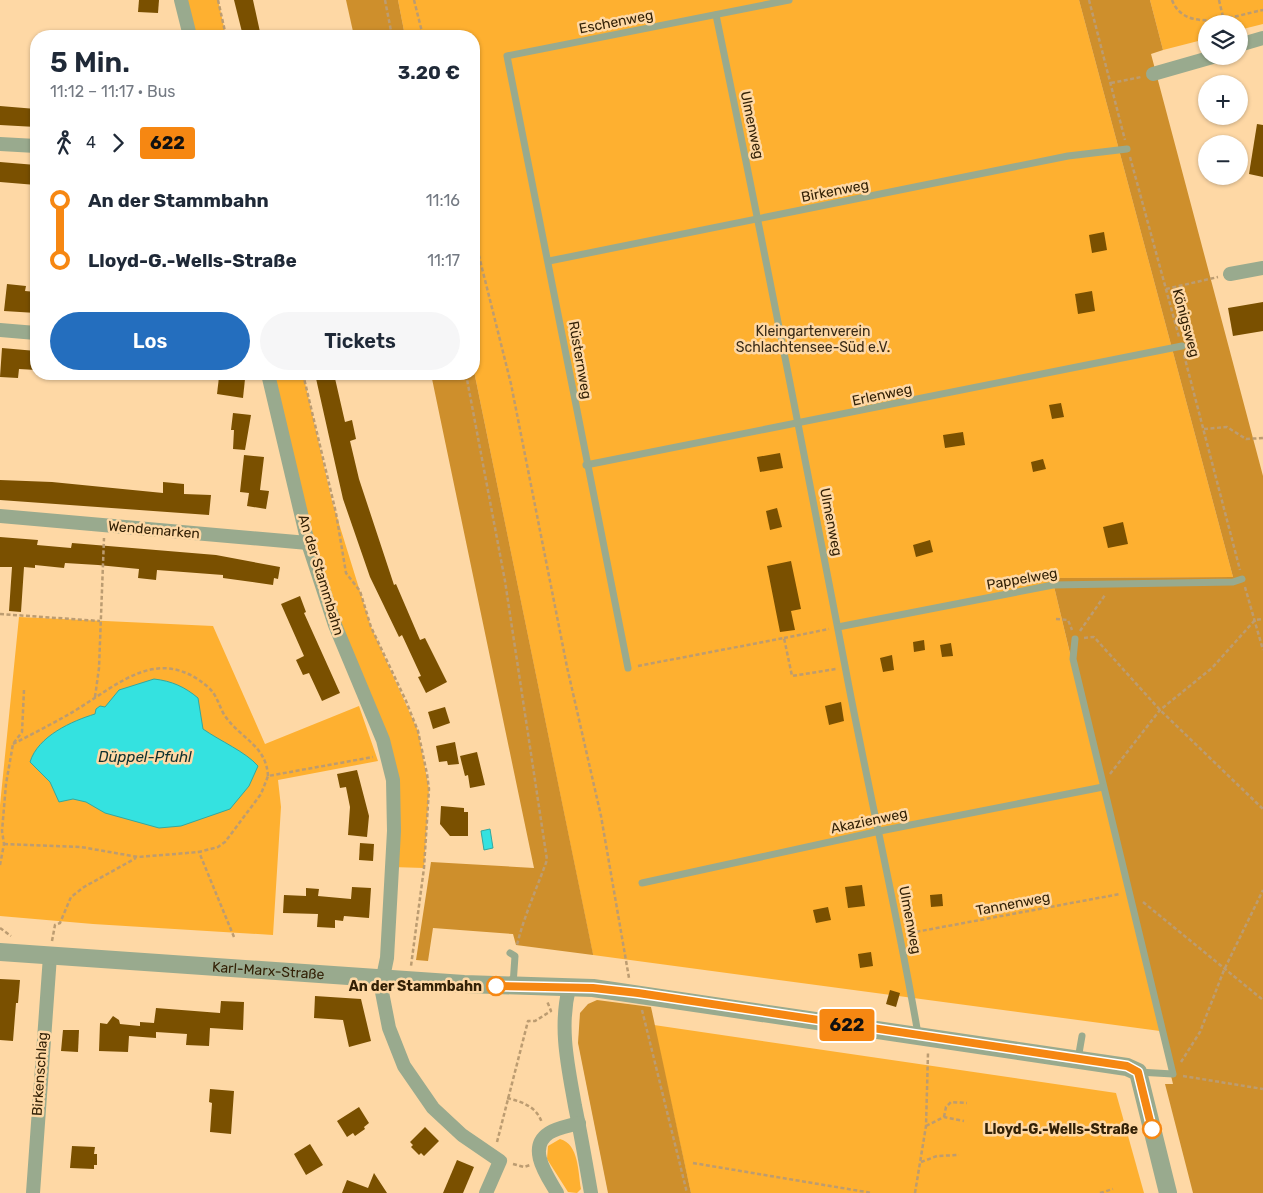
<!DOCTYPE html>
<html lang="de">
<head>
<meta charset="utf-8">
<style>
  :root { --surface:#fff; --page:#f6f6f7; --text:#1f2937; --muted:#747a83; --accent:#246ebe }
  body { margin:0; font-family:Rubik,sans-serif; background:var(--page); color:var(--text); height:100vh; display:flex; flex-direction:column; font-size:19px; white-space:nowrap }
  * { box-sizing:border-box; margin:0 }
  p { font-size:16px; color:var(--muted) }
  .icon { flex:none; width:28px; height:28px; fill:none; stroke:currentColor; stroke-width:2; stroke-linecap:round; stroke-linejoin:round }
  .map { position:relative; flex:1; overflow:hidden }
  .details { position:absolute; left:30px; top:30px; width:450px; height:350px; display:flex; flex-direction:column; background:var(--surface); border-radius:20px; box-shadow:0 1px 4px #0004 }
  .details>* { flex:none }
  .badge { padding:0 10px; border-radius:4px; font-size:18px; line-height:32px }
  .tools { position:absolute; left:1198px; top:15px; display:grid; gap:10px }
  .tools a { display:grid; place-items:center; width:50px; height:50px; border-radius:50%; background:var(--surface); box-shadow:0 1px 4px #0004; font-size:25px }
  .map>.badge { position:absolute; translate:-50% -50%; box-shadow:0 0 0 2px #fff }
  .legs { display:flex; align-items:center; gap:8px; height:55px; padding:0 20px; font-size:16px }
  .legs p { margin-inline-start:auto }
  .headline { display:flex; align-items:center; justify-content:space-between; height:85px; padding:0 20px }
  h1 { font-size:28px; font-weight:600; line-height:38px }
  .button { display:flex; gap:10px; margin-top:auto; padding:10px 20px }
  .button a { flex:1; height:58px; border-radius:30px; background:var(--accent); color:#fff; font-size:20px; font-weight:600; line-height:58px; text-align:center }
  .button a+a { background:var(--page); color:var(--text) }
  ul { padding:0 20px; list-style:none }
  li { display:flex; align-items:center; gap:18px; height:60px; font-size:19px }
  li i { display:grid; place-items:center; width:8px; height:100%; margin:0 6px; background:currentColor }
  li i::after { content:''; width:12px; height:12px; margin:-6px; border:4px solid; border-radius:50%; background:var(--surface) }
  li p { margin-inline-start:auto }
  li:first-child i { background:linear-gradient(#0000 50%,currentColor 0) }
  li:last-child i { background:linear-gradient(currentColor 50%,#0000 0) }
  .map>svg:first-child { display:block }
  .green { fill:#feb030 }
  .forest { fill:#ce8f2c }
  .water { fill:#34e2e0; stroke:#34a89f }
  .building { fill:#7a5000 }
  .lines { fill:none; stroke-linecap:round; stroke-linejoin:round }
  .path { stroke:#bc9c71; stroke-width:2.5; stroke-dasharray:4 2.5; stroke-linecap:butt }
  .service { stroke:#99aa8e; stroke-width:7 }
  .minor { stroke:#99aa8e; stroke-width:14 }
  .tertiary { stroke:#99aa8e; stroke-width:18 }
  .line-1-casing { stroke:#fff; stroke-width:11 }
  .line-1 { stroke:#f68712; stroke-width:8 }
  .stop-1-dot { fill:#fff; stroke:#f68712; stroke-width:2.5 }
  .labels { text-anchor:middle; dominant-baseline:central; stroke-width:5; stroke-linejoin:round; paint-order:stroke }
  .street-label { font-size:14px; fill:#332106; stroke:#fed8a5 }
  .park-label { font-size:14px; fill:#392a16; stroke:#fed8a5 }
  .stop-label { font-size:14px; font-weight:bold; fill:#332106; stroke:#fed8a5; text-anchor:end }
  .water-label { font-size:15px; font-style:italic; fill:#0e302f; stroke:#fed8a5 }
</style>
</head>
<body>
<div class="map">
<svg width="1263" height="1193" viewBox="0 0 1263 1193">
  <rect width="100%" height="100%" fill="#fed8a5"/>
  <g class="green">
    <polygon points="181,0 218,0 226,36 190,36"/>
    <polygon points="398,0 1079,0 1233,577 1052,578 1160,1031 593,955 474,371 474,36 405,36"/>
    <polygon points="1150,0 1263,0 1263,24 1239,30 1239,24 1206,24 1206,39 1163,50"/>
    <polygon points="268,374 303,374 332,501 371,627 418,731 429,789 424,868 392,867 393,780 335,625"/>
    <polygon points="19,617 213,626 265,744 359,706 378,761 278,780 281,807 273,935 93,924 0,916 0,805"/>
    <polygon points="654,1025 1116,1093 1144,1193 691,1193"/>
    <path d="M560,1139c19,5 18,33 21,50l-4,4 -9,-1 -21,-33 1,-13z"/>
  </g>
  <g class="forest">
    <polygon points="346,0 398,0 405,36 354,36"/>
    <polygon points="1079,0 1150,0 1163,50 1151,54 1263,476 1263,1193 1193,1193 1165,1084 1173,1084 1052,578 1233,577"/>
    <polygon points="474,371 593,954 593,955 516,945 513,934 433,928 428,961 416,960 431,862 534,868 431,374 474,374"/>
    <polygon points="597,1000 651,1007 691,1193 608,1193 578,1043 580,1013 588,1004"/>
  </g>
  <g class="water">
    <path d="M154,679c18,2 31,8 44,19l5,31c17,12 43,23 55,37l-9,20 -19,23 -49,17 -22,2 -54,-15 -19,-11 -13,-3 -14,3 -9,-20 -20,-20c8,-26 42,-41 65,-48l1,-5 4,-3 5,1 14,-17z"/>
    <polygon points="490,829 493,848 484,850 481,831"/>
  </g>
  <g class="building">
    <polygon points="139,0 159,0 158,13 138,12"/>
    <polygon points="234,0 253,0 260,32 243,36"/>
    <polygon points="0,106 36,109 36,127 0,125"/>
    <polygon points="1257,124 1263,125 1263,177 1249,174"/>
    <polygon points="0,162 36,165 36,185 0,182"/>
    <polygon points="1104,232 1107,250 1092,253 1089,235"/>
    <polygon points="7,284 26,286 25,291 36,292 36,313 4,311"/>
    <polygon points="1092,291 1095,311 1078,314 1075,294"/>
    <polygon points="1263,302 1263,331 1233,336 1228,308"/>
    <polygon points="2,348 36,351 36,370 19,369 18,378 0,377"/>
    <polygon points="315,374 334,374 345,422 352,420 356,439 350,441 359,479 394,585 396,584 420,640 425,638 447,682 426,693 418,677 421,676 402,635 399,637 370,577 343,499"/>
    <polygon points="219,377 245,379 243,398 217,394"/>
    <polygon points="1061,403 1064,417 1052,419 1049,405"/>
    <polygon points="233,413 251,415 245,450 233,449 234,430 231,430"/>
    <polygon points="963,432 965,445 945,448 943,435"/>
    <polygon points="780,453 783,468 760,472 757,457"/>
    <polygon points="244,455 264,457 260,490 269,491 266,509 247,506 249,493 240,492"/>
    <polygon points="1043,459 1046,469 1033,472 1031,462"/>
    <polygon points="0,480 52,482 163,493 163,482 184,484 184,494 211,495 209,515 0,500"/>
    <polygon points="777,508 782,527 770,530 766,511"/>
    <polygon points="1123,522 1128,544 1108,548 1103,527"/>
    <polygon points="0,537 38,540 37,545 71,548 72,543 216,555 280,567 278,579 274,578 273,585 223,578 223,575 157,570 156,580 138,578 139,569 98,565 65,563 64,568 35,565 35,568 24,567 21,612 9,611 12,567 0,567"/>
    <polygon points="930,540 933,552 916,557 913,545"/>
    <polygon points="791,561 801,609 791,611 795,630 780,632 767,566"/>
    <polygon points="300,596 306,612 304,613 340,693 322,701 309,673 303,675 296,660 304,656 281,604"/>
    <polygon points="924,640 925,650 914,652 913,642"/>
    <polygon points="951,643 953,656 942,657 940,645"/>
    <polygon points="892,655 894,670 883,672 880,658"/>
    <polygon points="841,702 844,721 829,725 825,706"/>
    <polygon points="445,707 450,723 433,729 428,712"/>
    <polygon points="455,742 459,764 448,765 447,761 439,762 436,746"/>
    <polygon points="477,752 485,785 470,788 468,775 465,776 460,756"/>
    <polygon points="357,770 369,816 367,837 348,835 350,807 346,787 340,788 337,774"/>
    <polygon points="441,806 464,808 464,812 468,812 468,836 450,836 440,824"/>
    <polygon points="360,843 374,844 373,861 359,860"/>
    <polygon points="862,885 865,906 848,908 845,887"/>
    <polygon points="352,887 371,888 369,918 344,916 343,921 335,920 335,928 317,927 318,914 283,913 284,895 306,896 306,888 319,889 318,896 351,899"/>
    <polygon points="942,894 943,906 931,907 930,895"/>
    <polygon points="828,907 831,920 816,923 813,910"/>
    <polygon points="871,952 873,966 860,968 858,954"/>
    <polygon points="0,979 20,980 18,1003 16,1003 13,1041 0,1040"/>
    <polygon points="890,990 900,993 896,1007 886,1004"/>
    <polygon points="315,996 361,999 371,1041 349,1047 343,1020 314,1018"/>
    <polygon points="221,1001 244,1002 243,1030 210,1028 209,1046 186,1045 187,1034 156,1032 156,1038 129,1036 128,1052 99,1051 100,1023 107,1024 113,1016 119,1020 120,1024 140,1026 140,1022 154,1023 156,1008 220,1013"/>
    <polygon points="63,1030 79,1030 78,1052 61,1051"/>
    <polygon points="210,1089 234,1091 231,1134 210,1132 212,1103 209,1102"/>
    <polygon points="359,1107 369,1123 364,1127 365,1129 355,1136 353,1133 347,1137 337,1121"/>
    <polygon points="425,1127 439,1141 424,1156 421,1153 419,1155 411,1147 413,1145 410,1142"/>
    <polygon points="310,1144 323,1165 306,1175 294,1154"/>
    <polygon points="72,1146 95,1147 94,1154 97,1154 97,1165 94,1165 94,1169 70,1168"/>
    <polygon points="457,1160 474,1167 463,1193 443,1193"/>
    <polygon points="374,1173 387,1193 342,1193 347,1180 368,1188"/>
  </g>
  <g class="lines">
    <g class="path">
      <polyline points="218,0 226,36"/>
      <polyline points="385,0 392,36"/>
      <polyline points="414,0 423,36"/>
      <polyline points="1089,0 1125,140"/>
      <path d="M1172,0c13,35 65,15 91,10"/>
      <polyline points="1219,0 1223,17"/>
      <polyline points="1111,83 1141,77"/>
      <polyline points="1130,157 1179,337"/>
      <polyline points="474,236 511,384 567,667 601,816 629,978"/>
      <polyline points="1166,289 1218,277"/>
      <polyline points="1184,355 1240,570"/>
      <polyline points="303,374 336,513 346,573 360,591 371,627 406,701 418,731 427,774 429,789 424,868 411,966"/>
      <path d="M466,374l39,207 42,279c-10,28 -23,56 -30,85"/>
      <polyline points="1204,429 1227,427 1246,439 1263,438"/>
      <polyline points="1245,587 1263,650"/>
      <polyline points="0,614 100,621"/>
      <polyline points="1056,619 1068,620 1072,630"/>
      <polyline points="1080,631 1105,595"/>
      <polyline points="784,638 829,629"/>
      <polyline points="1084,638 1094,637 1160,710 1263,809"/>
      <polyline points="638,666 784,638 792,676 836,669"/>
      <polyline points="95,697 99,668 104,538"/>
      <path d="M13,744c21,-11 43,-22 63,-34 44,-27 83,-65 132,-23 10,9 11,20 17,29 17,24 41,29 43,60"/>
      <polyline points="1110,774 1160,710 1212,668 1255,620 1263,619"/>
      <polyline points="4,844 81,847 138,857 199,852"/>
      <polyline points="0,865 4,844 2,831 6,784 13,744 22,732 24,690"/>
      <polyline points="1143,902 1263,1000"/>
      <polyline points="0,928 11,936"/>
      <polyline points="910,933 1120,894"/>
      <polyline points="234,937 199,852 218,847 225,842 261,794 268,776 373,757"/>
      <polyline points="52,941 55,925 60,923 71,897 84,887 136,858"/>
      <polyline points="642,1010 687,1193"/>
      <polyline points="1181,1062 1200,1032 1224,970 1263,890"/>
      <polyline points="1183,1076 1263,1089"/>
      <path d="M507,1098c16,4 30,9 35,25"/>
      <polyline points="944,1117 946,1107 951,1102 967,1103"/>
      <polyline points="926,1126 944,1117 964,1121"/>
      <polyline points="497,1142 528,1021 535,1021 551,1011 547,1001"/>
      <polyline points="921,1162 937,1156 959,1155"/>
      <polyline points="693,1163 872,1193"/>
      <polyline points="513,1164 524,1167 530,1165"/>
      <polyline points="915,1193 926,1126 928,1053"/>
      <polyline points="1100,1193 1113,1189"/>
    </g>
    <g class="service">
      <path d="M716,15c45,216 87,433 129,651 23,123 52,245 73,368"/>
      <polyline points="549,261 1068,156 1127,149"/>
      <polyline points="586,465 1182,346"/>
      <polyline points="838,627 1053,585 1233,582 1242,579"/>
      <polyline points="1075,639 1073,659 1173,1074 1138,1072"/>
      <polyline points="628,668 507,56 789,0"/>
      <polyline points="642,883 880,831 1103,787"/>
      <polyline points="510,953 515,956 513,985"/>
      <polyline points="1078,1059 1082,1036"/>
    </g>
    <g class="minor">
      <polyline points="181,0 190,36"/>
      <polyline points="1239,45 1263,38"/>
      <polyline points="1153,74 1216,56"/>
      <polyline points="0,144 36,146"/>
      <polyline points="1230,274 1263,268"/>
      <polyline points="0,330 36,333"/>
      <polyline points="268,374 308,543 335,625 383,740 393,780 394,831 387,958 381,987 389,1028 404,1066 433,1108 462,1135 500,1161 486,1193"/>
      <polyline points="0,516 308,543"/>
      <path d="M569,988c-10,40 -1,78 6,118 6,29 11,58 16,87"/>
      <polyline points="33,1193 50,956"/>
      <path d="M557,1193c-9,-16 -31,-45 -8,-60 8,-5 20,-7 30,-10"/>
    </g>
    <path class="tertiary" id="s1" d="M0,952l464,32 129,4 534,79 11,5 30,121"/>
  </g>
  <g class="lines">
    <g class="line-1-casing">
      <polyline id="line-1" points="496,986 593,988 638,993 1127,1066 1138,1072 1152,1129"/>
    </g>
    <use href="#line-1" class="line-1"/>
  </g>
  <g class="stop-1-dot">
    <circle cx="496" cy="986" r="9"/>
    <circle cx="1152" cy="1129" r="9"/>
  </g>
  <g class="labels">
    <g class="street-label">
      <text transform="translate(616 22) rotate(-11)">Eschenweg</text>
      <text transform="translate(752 125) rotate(78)">Ulmenweg</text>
      <text transform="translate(835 191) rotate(-11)">Birkenweg</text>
      <text transform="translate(1186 323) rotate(75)">Königsweg</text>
      <text transform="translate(580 360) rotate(80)">Rüsternweg</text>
      <text transform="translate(882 395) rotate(-12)">Erlenweg</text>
      <text transform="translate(831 522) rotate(79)">Ulmenweg</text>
      <text transform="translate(154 530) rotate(5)">Wendemarken</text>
      <text transform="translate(321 575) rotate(73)">An der Stammbahn</text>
      <text transform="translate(1022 579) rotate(-10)">Pappelweg</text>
      <text transform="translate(869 821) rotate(-12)">Akazienweg</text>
      <text transform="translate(1013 904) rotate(-11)">Tannenweg</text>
      <text transform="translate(910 920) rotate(79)">Ulmenweg</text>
      <text stroke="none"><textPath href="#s1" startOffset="269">Karl-Marx-Straße</textPath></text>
      <text transform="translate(40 1074) rotate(-86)">Birkenschlag</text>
    </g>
    <g class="park-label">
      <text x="813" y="331">Kleingartenverein<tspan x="813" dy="16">Schlachtensee-Süd e.V.</tspan></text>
    </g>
    <g class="stop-label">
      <text x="482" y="986">An der Stammbahn</text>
      <text x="1138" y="1129">Lloyd-G.-Wells-Straße</text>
    </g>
    <g class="water-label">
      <text x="145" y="757">Düppel-Pfuhl</text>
    </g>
  </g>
</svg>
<div class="tools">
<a><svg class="icon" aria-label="layers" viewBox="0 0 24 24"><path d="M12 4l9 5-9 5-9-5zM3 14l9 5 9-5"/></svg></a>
<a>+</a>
<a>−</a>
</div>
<b class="badge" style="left:847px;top:1025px;background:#f68712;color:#111">622</b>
<section class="details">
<div class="headline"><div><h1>5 Min.</h1><p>11:12 – 11:17 · Bus</p></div><b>3.20 €</b></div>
<div class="legs"><svg class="icon" aria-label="walk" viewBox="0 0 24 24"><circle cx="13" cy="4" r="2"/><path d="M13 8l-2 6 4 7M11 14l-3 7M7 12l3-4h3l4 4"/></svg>4<svg class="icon" aria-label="forward" viewBox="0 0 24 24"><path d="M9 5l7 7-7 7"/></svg><b class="badge" style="background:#f68712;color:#111">622</b></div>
<ul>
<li><i style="color:#f68712"></i><b>An der Stammbahn</b><p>11:16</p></li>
<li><i style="color:#f68712"></i><b>Lloyd-G.-Wells-Straße</b><p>11:17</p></li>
</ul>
<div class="button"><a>Los</a><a>Tickets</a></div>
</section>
</div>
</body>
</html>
